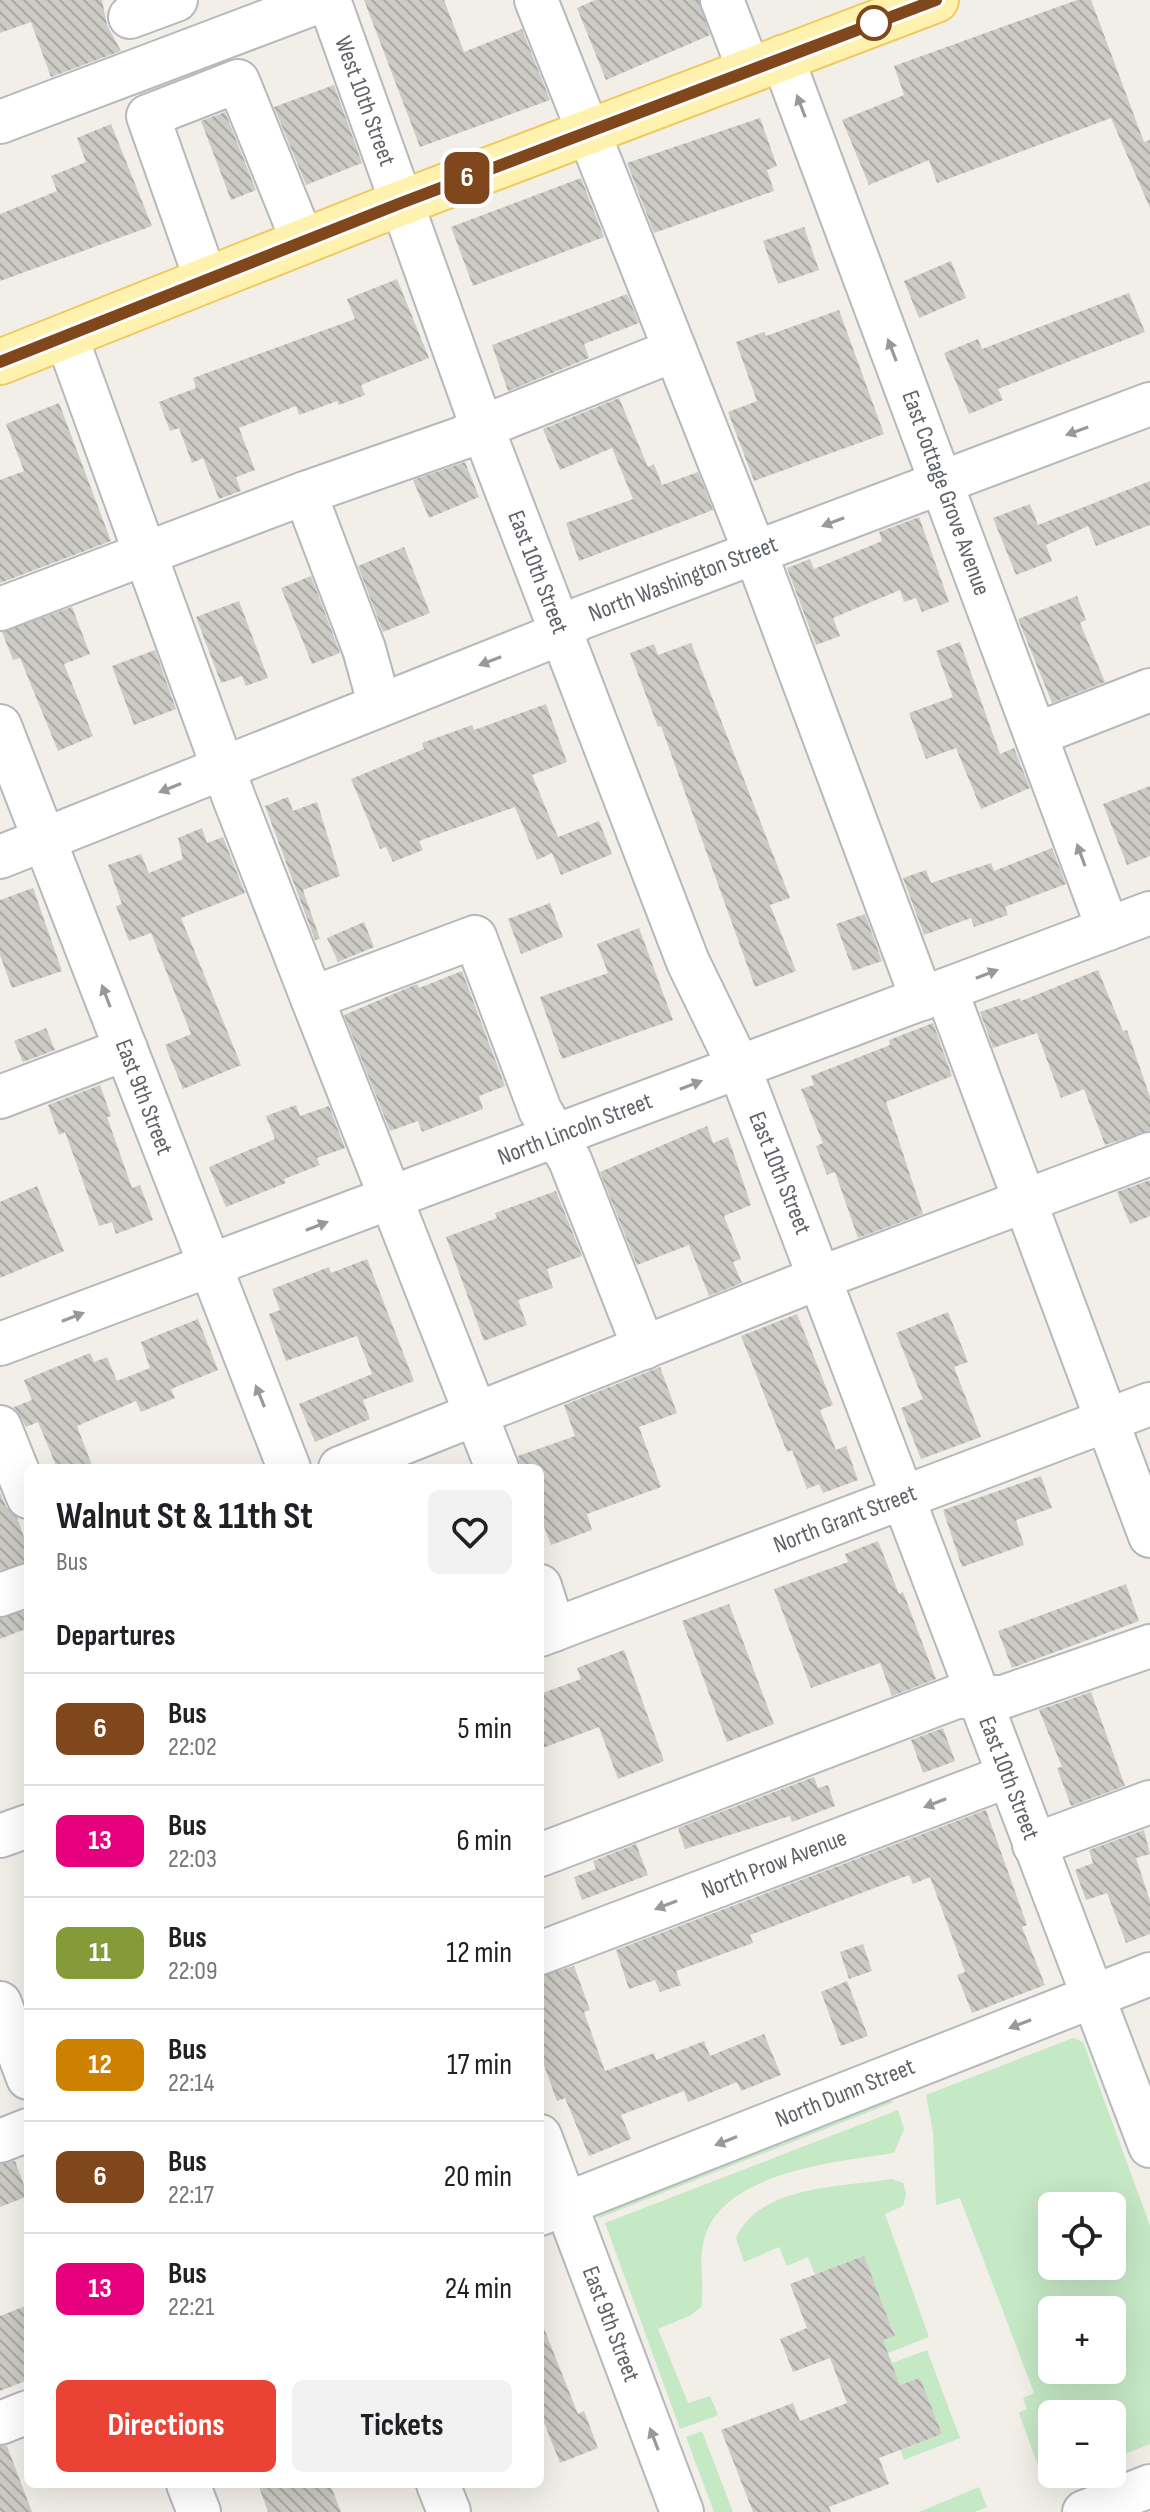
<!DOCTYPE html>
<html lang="en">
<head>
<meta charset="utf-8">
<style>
  :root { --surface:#fff; --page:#f2f2f2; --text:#202124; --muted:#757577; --line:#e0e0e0; --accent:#ea4335 }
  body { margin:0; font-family:"Sofia Sans Condensed",sans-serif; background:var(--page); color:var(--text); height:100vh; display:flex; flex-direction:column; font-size:30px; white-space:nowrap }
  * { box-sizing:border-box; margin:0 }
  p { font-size:26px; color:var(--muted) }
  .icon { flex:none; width:44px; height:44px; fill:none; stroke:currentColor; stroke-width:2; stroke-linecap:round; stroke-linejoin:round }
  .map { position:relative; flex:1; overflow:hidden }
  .details { position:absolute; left:24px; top:1464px; width:520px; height:1024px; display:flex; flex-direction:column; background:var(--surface); border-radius:12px; box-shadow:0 8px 32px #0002 }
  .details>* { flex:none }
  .badge { padding:0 16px; border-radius:12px; font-size:28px; line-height:52px }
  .tools { position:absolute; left:1038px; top:2192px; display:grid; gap:16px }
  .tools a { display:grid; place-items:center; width:88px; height:88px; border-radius:12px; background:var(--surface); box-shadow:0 8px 32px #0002; font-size:40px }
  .map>.badge { position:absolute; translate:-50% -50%; box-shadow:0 0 0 4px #fff }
  h2 { padding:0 32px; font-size:30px; line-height:72px }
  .round { display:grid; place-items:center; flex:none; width:84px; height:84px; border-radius:12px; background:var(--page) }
  .head { display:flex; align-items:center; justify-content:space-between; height:136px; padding:0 32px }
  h1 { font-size:38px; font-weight:700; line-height:60px }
  .button { display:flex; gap:16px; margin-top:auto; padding:16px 32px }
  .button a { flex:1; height:92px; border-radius:12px; background:var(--accent); color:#fff; font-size:32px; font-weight:700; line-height:92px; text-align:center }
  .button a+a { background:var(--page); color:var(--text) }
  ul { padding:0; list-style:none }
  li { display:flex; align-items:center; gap:24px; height:112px; padding:0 32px; border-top:2px solid var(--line) }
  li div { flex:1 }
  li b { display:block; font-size:30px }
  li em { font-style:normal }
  li .badge { min-width:88px; font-weight:700; text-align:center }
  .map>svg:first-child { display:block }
  .grass { fill:#c5e8c5; fill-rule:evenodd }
  .building { fill:url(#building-back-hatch) }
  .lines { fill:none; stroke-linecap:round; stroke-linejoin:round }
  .minor-casing { stroke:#b5b8bc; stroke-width:46 }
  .major-casing { stroke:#f2c960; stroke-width:48 }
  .minor { stroke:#fff; stroke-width:42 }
  .major { stroke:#fff2af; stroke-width:44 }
  .oneway { fill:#979a9d }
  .line-casing { stroke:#fff; stroke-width:18 }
  .line { stroke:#80471c; stroke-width:12 }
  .stop-dot { fill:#fff; stroke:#80471c; stroke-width:4 }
  .labels { text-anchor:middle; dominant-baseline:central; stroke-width:7; stroke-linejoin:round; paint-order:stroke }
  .street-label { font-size:24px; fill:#5f6368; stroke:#fff }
</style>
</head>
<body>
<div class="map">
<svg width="1150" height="2512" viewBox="0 0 1150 2512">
  <defs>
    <pattern id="building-back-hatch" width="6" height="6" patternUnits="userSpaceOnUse" patternTransform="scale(2)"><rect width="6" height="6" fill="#cccac5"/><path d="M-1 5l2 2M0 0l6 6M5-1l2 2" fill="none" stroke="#a9a8a4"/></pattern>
  </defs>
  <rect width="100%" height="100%" fill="#f1efe8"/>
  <g class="grass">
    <path d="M1073,2038l10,4 67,184v218l-38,15v-45h-60v60h21l-28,11 -26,-72 8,-4 -4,-11 11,-5 -74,-195 -24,7 -3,-73 -7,-37zM1052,2206h60v60h-60zM1112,2310v60h-60v-60z"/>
    <polygon points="886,2099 894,2102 599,2218 597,2213"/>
    <path d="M898,2110l6,19 -10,24c-58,9 -173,19 -190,87 -6,22 1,45 -3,67l-10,8 -33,14 30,74 22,-7 8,19 -38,14 -75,-206z"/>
    <path d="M892,2179l11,4 3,11 -3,12 -18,8 44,123 -41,16 -5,-13 12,-5 -31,-79 -49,19 -7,-18 -21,9 -8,-19 -35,15 -8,-24c23,-53 107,-51 156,-59z"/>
    <polygon points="927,2350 960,2438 904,2460 901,2450 942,2434 920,2378 900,2385 892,2363"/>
    <polygon points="702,2431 733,2512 714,2512 686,2437"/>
    <polygon points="979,2487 987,2507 974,2512 919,2512"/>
  </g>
  <g class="building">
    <polygon points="0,0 102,0 107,25 121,51 51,77 31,22 0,33"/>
    <polygon points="364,0 444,0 464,52 522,29 550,100 420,147"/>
    <polygon points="595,0 699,0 710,35 606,80 577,8"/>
    <polygon points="1077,0 1091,0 1144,142 1150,140 1150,208 1111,118 937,183 929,160 869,185 842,120 904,95 894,66"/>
    <polygon points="334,85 362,163 306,185 274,107"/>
    <polygon points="225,112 256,190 231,200 201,121"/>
    <polygon points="760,118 777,166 767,170 774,191 654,233 627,163"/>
    <polygon points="111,124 152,226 0,281 0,214 57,191 51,176 86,162 77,138"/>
    <polygon points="581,178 604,237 473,286 451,227"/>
    <polygon points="804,227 819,270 778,284 763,241"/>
    <polygon points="951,261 966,298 919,318 904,281"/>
    <polygon points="397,279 429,358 361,385 365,395 339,405 337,401 299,415 296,406 239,428 255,470 236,477 241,491 219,499 203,458 192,463 179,428 170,431 159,402 196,388 193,378 355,319 347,299"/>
    <polygon points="1129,293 1145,332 998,389 1003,400 969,414 944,353 978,339 982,349"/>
    <polygon points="627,294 639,323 584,344 589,358 508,391 492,345"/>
    <polygon points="839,310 884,434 754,481 728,412 757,401 736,342 764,332 766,336"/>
    <polygon points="619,398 648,467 654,464 662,485 698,472 713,510 579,561 566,523 633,499 612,448 560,470 543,429"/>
    <polygon points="59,403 111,541 0,583 0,480 24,471 6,424"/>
    <polygon points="465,462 479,497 429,518 413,480"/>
    <polygon points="1150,481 1150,525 1096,546 1088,526 1046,545 1052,561 1016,575 993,518 1030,504 1038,525"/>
    <polygon points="919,517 949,602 922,612 916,598 904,602 900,590 833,618 840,636 816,645 787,568 810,559 814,569 882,541 879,532"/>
    <polygon points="404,547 430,613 383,632 358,566"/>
    <polygon points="311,576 340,653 312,664 281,588"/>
    <polygon points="1077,596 1086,620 1080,623 1105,682 1052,703 1018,619"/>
    <polygon points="239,601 268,678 246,686 242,676 221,683 196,617"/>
    <polygon points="72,607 90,654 64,664 93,736 58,751 20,658 13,660 2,632"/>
    <polygon points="960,642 1000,754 1014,748 1030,788 981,809 956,748 926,759 909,713 953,697 936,651"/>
    <polygon points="691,643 790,898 770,905 796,971 755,987 661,726 658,727 630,653 654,644 658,655"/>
    <polygon points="155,650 176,709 134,725 112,666"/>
    <polygon points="546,704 567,762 532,775 558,837 599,821 612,854 561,875 552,853 537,860 515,807 419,841 423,850 393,862 386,847 380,849 351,779 424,749 422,743 472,725 474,730"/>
    <polygon points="1150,786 1150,856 1127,865 1103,804"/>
    <polygon points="288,797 293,811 317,802 340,876 303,890 320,939 315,940 265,806"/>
    <polygon points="202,828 207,843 223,837 245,893 181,918 241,1065 183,1089 165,1045 191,1034 151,933 129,941 116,906 122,904 108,865 141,854 149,873 183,859 178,838"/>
    <polygon points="1052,848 1066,884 1005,907 1008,915 974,927 971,918 924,935 903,878 926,870 931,883 991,863 994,871"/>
    <polygon points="33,888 62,971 12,988 0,955 0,900"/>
    <polygon points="550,903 563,937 521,954 508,919"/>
    <polygon points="865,914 882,961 853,971 836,924"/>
    <polygon points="364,922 374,947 338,962 327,938"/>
    <polygon points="639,928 673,1020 562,1059 540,997 608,973 597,944"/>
    <polygon points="1098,970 1123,1031 1127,1030 1150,1097 1150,1131 1105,1145 1084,1089 1061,1098 1037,1033 993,1048 980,1012 1020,998 1021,1001"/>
    <polygon points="462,971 505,1086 479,1096 483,1109 422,1132 418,1121 390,1131 344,1015 417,984 419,988"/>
    <polygon points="933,1023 952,1076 886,1102 923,1214 858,1238 835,1172 827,1175 816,1146 823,1143 801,1089 814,1085 811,1076 890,1045 889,1040"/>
    <polygon points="46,1028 55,1050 23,1062 14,1041"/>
    <polygon points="100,1085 111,1116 107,1117 132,1188 140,1185 153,1220 116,1234 112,1222 99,1226 65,1132 59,1135 48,1105"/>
    <polygon points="296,1105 300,1116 329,1106 345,1148 317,1158 320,1165 284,1179 286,1183 226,1207 209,1167 275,1139 266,1116"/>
    <polygon points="707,1126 713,1143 728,1137 751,1205 724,1216 741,1259 733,1262 742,1283 709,1296 689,1245 637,1265 600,1172"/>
    <polygon points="1150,1180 1150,1216 1130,1224 1117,1192"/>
    <polygon points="37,1186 64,1251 0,1278 0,1202"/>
    <polygon points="556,1191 582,1256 547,1269 553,1288 518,1300 527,1325 484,1341 446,1237 497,1218 495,1213"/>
    <polygon points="367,1259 414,1381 363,1400 370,1419 315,1442 299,1404 372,1374 357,1336 286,1361 269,1314 280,1310 272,1289 329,1267 331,1273"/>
    <polygon points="948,1312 968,1362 954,1367 981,1437 921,1459 901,1408 923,1399 896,1333"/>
    <polygon points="797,1314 833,1405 820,1410 836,1450 846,1446 858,1480 823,1493 819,1484 807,1489 792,1450 787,1452 741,1336"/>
    <polygon points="198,1319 218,1370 171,1389 175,1398 141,1412 136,1401 77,1426 93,1468 57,1468 38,1422 26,1427 14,1407 32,1400 24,1380 90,1353 94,1362 107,1357 117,1381 150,1368 141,1342"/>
    <polygon points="660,1367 677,1413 639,1427 661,1487 587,1514 592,1530 551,1545 540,1516 540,1468 520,1468 518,1456 575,1436 564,1405"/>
    <polygon points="1041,1476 1052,1508 1016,1520 1024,1545 962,1567 943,1510"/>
    <polygon points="0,1492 6,1507 17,1517 28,1549 28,1562 0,1570"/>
    <polygon points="878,1541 899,1594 903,1592 936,1679 892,1696 880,1663 811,1688 774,1589 848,1562 845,1554"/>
    <polygon points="1126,1584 1139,1621 1012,1668 998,1631"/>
    <polygon points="729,1604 774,1724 727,1742 682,1621"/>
    <polygon points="28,1610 28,1628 0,1639 0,1618"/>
    <polygon points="624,1650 664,1761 618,1779 599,1727 540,1749 540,1694 581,1679 577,1668"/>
    <polygon points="1091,1692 1125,1786 1071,1806 1057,1768 1062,1767 1039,1710"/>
    <polygon points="943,1728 955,1761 923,1773 911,1740"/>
    <polygon points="814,1777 818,1788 828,1785 835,1806 792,1822 790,1816 685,1849 678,1828"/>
    <polygon points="986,1810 1027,1925 1022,1927 1045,1985 972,2013 957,1975 965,1972 930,1877 913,1884 909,1875 750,1935 753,1943 676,1971 681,1985 660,1992 655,1980 629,1989 616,1950"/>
    <polygon points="1144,1830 1150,1854 1136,1858 1150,1901 1150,1934 1126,1943 1107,1893 1086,1900 1075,1870 1093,1863 1089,1850"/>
    <polygon points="636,1844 648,1875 582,1900 574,1877 596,1869 593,1861"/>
    <polygon points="863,1944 872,1971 849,1979 840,1952"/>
    <polygon points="574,1966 590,2010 584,2012 605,2071 654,2053 656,2060 704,2041 710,2056 764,2034 781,2075 741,2091 737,2082 688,2102 684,2091 621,2115 631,2139 589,2156 565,2098 557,2101 540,2054 540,1976"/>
    <polygon points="847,1981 868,2036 841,2046 821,1992"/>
    <polygon points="15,2161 28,2196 0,2207 0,2164"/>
    <polygon points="864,2256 895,2336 883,2340 900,2385 920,2378 942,2434 879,2458 889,2484 829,2507 831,2512 753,2512 721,2430 793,2403 800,2421 847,2403 830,2358 793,2372 780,2339 807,2328 790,2284"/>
    <polygon points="28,2305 28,2380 0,2391 0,2316"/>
    <polygon points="541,2321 578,2414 584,2411 598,2448 560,2463 540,2412"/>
    <polygon points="0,2446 7,2446 32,2512 0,2512"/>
    <polygon points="258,2484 330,2484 341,2512 268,2512"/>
  </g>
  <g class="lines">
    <g class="minor-casing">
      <g id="minor">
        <polyline points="329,0 482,427 688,962 739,1067 1150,2146"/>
        <polyline points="722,0 749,70"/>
        <polyline points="130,17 176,0"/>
        <polyline points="782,57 1108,929"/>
        <polyline points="0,122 323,0"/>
        <polyline points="206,280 148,116 238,81 303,242"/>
        <polyline points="66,336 234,798 312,998"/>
        <polyline points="675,350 760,565 922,999"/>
        <polyline points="305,493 364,649 379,703"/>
        <polyline points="0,609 305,493 462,438 482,427 675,350 536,0"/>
        <polyline points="0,726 289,1468"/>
        <polyline points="1037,734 1150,690"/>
        <polyline points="0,857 542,641 581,618 1150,404"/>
        <polyline points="946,990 1150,1536"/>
        <polyline points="0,1097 126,1049"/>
        <polyline points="0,1344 1150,913"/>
        <polyline points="0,1427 28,1497"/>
        <polyline points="340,1468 801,1285 1150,1154"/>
        <polyline points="497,1468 312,998 475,937 540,1110 570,1160 644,1348"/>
        <polyline points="540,1586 554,1630"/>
        <polyline points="0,1595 28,1585"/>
        <polyline points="540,1635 1150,1404"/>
        <polyline points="0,1836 28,1826"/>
        <polyline points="1034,1845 1150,1802"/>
        <polyline points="540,1855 956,1697 1003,1697 1150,1646"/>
        <polyline points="540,1953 1008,1776"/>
        <polyline points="0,2003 28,2078"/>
        <polyline points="540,2136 682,2512"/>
        <polyline points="0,2141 28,2130"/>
        <polyline points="540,2214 1150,1974"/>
        <polyline points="0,2423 28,2412"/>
        <polyline points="188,2484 199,2512"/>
        <polyline points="438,2484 449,2512"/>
        <polyline points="1084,2512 1150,2486"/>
      </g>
    </g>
    <g class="major-casing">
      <polyline id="major" points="0,362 375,213 936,0"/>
    </g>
    <use href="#minor" class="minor"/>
    <use href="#major" class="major"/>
  </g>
  <defs><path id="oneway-solid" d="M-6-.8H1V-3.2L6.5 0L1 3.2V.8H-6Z" transform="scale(2)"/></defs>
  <g class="oneway">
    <use href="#oneway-solid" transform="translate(801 106) rotate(-111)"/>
    <use href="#oneway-solid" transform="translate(892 350) rotate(-111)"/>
    <use href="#oneway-solid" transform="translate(1077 431) rotate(160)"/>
    <use href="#oneway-solid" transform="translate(833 522) rotate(159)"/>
    <use href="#oneway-solid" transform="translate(490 661) rotate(159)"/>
    <use href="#oneway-solid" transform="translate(170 788) rotate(158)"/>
    <use href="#oneway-solid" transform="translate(1081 855) rotate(-110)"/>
    <use href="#oneway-solid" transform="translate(987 974) rotate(-21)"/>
    <use href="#oneway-solid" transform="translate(106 996) rotate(-111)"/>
    <use href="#oneway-solid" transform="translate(691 1085) rotate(-21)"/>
    <use href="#oneway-solid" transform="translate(317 1226) rotate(-21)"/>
    <use href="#oneway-solid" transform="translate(73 1317) rotate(-21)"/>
    <use href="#oneway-solid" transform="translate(260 1396) rotate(-112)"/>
    <use href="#oneway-solid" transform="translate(935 1803) rotate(159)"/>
    <use href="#oneway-solid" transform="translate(666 1905) rotate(159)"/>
    <use href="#oneway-solid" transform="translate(1020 2024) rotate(159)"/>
    <use href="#oneway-solid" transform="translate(726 2141) rotate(158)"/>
    <use href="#oneway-solid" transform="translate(654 2439) rotate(-111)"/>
  </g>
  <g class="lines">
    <g class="line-casing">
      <polyline id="line" points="0,362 401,203 936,0"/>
    </g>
    <use href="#line" class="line"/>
  </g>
  <circle class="stop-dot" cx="874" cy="23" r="16"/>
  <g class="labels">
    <g class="street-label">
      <text transform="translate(365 101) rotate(70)">West 10th Street</text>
      <text transform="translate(946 493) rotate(70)">East Cottage Grove Avenue</text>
      <text transform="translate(538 572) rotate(69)">East 10th Street</text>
      <text transform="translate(683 579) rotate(-21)">North Washington Street</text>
      <text transform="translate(144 1097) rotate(69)">East 9th Street</text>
      <text transform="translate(575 1129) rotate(-21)">North Lincoln Street</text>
      <text transform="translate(780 1173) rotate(68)">East 10th Street</text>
      <text transform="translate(845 1519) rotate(-21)">North Grant Street</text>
      <text transform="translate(1009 1778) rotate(69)">East 10th Street</text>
      <text transform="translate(774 1864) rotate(-21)">North Prow Avenue</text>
      <text transform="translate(845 2093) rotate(-22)">North Dunn Street</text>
      <text transform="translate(611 2324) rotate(69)">East 9th Street</text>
    </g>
  </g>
</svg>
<div class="tools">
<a><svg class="icon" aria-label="locate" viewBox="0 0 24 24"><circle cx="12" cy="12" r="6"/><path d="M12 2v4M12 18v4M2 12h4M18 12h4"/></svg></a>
<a>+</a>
<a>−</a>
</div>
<b class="badge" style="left:467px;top:178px;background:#80471c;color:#fff">6</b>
<section class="details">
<div class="head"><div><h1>Walnut St &amp; 11th St</h1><p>Bus</p></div><a class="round"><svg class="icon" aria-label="heart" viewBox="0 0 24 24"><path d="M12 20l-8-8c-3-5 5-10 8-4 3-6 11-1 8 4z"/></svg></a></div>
<h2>Departures</h2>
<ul>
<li><span class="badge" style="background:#80471c;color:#fff">6</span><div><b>Bus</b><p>22:02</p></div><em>5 min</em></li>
<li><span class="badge" style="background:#e6007e;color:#fff">13</span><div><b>Bus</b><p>22:03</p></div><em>6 min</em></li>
<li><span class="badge" style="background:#869a3a;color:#fff">11</span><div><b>Bus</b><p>22:09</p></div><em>12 min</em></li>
<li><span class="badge" style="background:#cc8100;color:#fff">12</span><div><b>Bus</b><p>22:14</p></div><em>17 min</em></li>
<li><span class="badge" style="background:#80471c;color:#fff">6</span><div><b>Bus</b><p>22:17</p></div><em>20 min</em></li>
<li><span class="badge" style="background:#e6007e;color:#fff">13</span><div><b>Bus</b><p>22:21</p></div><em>24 min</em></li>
</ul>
<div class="button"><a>Directions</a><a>Tickets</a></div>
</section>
</div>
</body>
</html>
